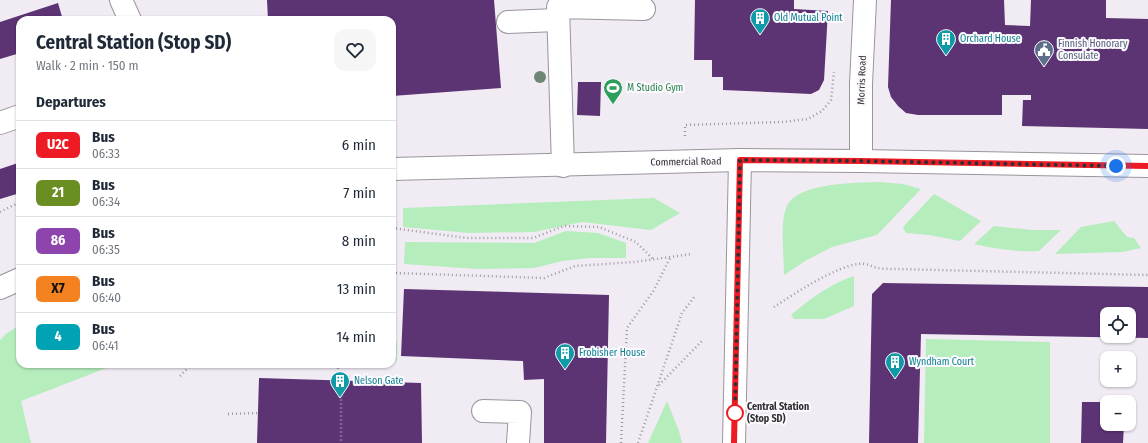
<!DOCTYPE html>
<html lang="en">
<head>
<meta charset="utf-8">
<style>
  :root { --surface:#fff; --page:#f6f6f7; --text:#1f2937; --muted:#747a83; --line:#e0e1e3 }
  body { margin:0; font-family:"Fira Sans Condensed",sans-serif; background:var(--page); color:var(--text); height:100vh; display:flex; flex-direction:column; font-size:15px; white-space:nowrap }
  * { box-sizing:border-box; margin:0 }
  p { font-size:13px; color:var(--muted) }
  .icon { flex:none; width:22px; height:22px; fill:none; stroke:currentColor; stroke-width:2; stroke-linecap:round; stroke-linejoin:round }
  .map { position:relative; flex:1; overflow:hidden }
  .panel { position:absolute; left:16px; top:16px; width:380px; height:352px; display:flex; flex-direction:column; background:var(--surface); border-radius:12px; box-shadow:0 1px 3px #0004 }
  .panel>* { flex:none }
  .badge { padding:0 8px; border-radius:6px; font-size:14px; line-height:26px }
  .controls { position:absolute; left:1100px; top:307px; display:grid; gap:8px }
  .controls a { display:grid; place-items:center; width:36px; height:36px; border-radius:8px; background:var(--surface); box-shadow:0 1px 3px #0004; font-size:20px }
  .you { position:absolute; width:20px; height:20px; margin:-10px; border:3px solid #fff; border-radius:50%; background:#1a73e8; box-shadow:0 0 0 6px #1a73e833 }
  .map>.badge { position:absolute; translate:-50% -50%; box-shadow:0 0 0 2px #fff }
  h2 { padding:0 20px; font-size:15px; line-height:36px }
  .round { display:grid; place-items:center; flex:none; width:42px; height:42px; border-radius:12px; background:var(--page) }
  .headline { display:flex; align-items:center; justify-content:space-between; height:68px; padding:0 20px }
  h1 { font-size:19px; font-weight:700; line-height:30px }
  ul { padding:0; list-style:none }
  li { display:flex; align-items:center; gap:12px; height:48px; padding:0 20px; border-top:1px solid var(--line) }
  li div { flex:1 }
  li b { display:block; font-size:15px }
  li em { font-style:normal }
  li .badge { min-width:44px; font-weight:700; text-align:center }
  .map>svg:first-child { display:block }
  .green { fill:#b6edbd }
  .building { fill:#5c3373; fill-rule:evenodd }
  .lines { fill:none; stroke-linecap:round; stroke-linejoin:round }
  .minor-casing { stroke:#9a959d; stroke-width:24 }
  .path { stroke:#9e9aa0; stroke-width:2.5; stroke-dasharray:1 3; stroke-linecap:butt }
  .minor { stroke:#fff; stroke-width:22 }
  .tree { fill:#6c8776 }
  .line-casing { stroke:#fff; stroke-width:9 }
  .line { stroke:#ed1c24; stroke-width:6 }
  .walk { stroke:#312f33; stroke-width:4; stroke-dasharray:0 7.2 }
  .stop-dot { fill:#fff; stroke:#ed1c24; stroke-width:2 }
  .labels { text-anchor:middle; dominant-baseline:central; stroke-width:4; stroke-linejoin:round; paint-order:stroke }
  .culture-label { font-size:10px; fill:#0d838f; stroke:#fdfaff; text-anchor:start }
  .service-label { font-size:10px; fill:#4e5e75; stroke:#fdfaff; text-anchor:start }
  .street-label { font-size:10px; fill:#312f33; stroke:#fdfaff }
  .leisure-label { font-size:10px; fill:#27864d; stroke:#fdfaff; text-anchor:start }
  .stop-label { font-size:10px; font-weight:bold; fill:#312f33; stroke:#fdfaff; text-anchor:start }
</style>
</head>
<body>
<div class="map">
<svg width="1148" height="443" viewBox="0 0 1148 443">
  <rect width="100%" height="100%" fill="#f1ebf4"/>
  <g class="green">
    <path d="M879,182l24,2 18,5 -44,46 -45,12 -27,14 -21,14c0,-18 -4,-51 2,-67 10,-26 70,-25 93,-26z"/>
    <polygon points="934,194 981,221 960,241 929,235 906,233 903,227"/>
    <polygon points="654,198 680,213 651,230 582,222 534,232 469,233 403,227 403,208"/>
    <polygon points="1114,221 1127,237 1134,238 1141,248 1122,252 1055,254 1081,227"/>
    <path d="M994,226l38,4h29l-22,21c-23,1 -43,-2 -65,-7z"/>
    <polygon points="566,231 598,233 626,243 626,258 590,258 562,261 534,268 477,269 404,264 405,242 534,243"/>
    <path d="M854,276v30l-30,13h-30l-3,-4c19,-16 39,-31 63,-39z"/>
    <polygon points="20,325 20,364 117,364 21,401 31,443 0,443 0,340 7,333"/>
    <polygon points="926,339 1050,342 1050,443 924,443"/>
    <polygon points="392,340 397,341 397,361 392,361"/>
    <polygon points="667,401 679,431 682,443 648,443"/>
  </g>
  <g class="building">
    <polygon points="267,0 494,0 501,88 392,96 392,20 268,20"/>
    <polygon points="695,0 794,0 794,9 828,11 824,80 819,90 811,94 723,90 723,77 712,77 712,60 694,60"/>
    <polygon points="891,0 1004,0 1005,25 1030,26 1031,0 1106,0 1106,18 1148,19 1148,129 1022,126 1023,100 1031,100 1031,95 1002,95 1002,115 918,115 906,113 898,106 891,97 888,87"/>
    <polygon points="58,3 63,20 20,20 20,53 0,59 0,22"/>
    <polygon points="578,82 601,82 600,116 577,115"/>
    <polygon points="18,163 20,170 20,193 0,199 0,169"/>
    <path d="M883,283l265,4v51l-227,-4 -3,109h-49l3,-149zM1107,314h22v22h-22z"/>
    <polygon points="404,289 609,295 606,443 544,443 544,379 524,380 523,361 401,356"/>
    <polygon points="259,378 421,383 422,443 257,443"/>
    <polygon points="1082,402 1107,402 1107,424 1124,424 1123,443 1081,443"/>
  </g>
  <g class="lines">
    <g class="minor-casing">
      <g id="minor">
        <polyline points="121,0 130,20"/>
        <polyline points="508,22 557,20"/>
        <polyline points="0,123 20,116"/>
        <polyline points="861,161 861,84 865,0"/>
        <polyline points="563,166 558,7 644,9"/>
        <polyline points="392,169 740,160 861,161 1148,166"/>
        <polyline points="0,288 20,279"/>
        <polyline points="483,411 520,412 518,443"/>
        <polyline points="734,443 740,160"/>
      </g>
    </g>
    <g class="path">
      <polyline points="685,136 685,125 783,122 808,119 822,111 831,100 834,72"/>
      <polyline points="0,212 20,202"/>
      <polyline points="392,228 467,238 533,238 564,226 599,227 636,242 654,260"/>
      <polyline points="392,274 396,273 544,278 575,266 634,262 692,254"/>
      <path d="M774,307c20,-13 62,-41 85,-43 7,-1 12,2 18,4 6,1 13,1 19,1l252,6"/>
      <polyline points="337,364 341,380 341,443"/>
      <polyline points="180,376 192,364"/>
      <polyline points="659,385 702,341"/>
      <polyline points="228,414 258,413"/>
      <polyline points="621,443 627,328 654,290 670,258"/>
      <polyline points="638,443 682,313 695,296"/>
    </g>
    <use href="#minor" class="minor"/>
  </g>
  <circle class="tree" cx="540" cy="77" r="6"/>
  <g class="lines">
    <g class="line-casing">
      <polyline id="line" points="734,443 740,160 861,161 1148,166"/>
    </g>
    <use href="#line" class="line"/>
    <polyline class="walk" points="735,413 740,160 861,161 1116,166"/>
  </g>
  <defs>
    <g id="building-pin" transform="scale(1)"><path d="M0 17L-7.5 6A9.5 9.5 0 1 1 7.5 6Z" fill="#0f9aa8" stroke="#fdfaff"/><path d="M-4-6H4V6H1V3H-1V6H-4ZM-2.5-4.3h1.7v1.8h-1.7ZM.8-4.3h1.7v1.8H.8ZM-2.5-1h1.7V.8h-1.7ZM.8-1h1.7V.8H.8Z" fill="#fff"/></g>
    <g id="civic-pin" transform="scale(1)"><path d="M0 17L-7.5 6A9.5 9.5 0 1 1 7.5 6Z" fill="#5c6f8a" stroke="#fdfaff"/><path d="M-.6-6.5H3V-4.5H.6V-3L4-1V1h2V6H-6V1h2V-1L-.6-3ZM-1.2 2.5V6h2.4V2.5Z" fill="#fff"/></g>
    <g id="stadium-pin" transform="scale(1)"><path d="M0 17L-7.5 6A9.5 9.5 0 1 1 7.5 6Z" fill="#2e9e5b" stroke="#fdfaff"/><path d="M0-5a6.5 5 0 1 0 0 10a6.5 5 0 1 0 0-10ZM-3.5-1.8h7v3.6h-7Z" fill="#fff"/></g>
  </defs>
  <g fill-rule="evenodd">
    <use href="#building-pin" x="760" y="18"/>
    <use href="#building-pin" x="946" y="39"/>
    <use href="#civic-pin" x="1044" y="50"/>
    <use href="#stadium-pin" x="613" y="88"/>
    <use href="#building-pin" x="565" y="353"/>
    <use href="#building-pin" x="895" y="362"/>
    <use href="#building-pin" x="340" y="381"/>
  </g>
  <circle class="stop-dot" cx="735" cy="413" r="8"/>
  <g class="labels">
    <g class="culture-label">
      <text x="774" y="18">Old Mutual Point</text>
      <text x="960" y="39">Orchard House</text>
      <text x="579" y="353">Frobisher House</text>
      <text x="909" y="362">Wyndham Court</text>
      <text x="354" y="381">Nelson Gate</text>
    </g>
    <g class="service-label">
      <text x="1058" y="44">Finnish Honorary<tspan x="1058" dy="12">Consulate</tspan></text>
    </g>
    <g class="street-label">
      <text transform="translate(862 80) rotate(-88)">Morris Road</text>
      <text transform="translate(686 162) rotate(-1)">Commercial Road</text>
    </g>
    <g class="leisure-label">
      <text x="627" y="88">M Studio Gym</text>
    </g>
    <g class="stop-label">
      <text x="747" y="407">Central Station<tspan x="747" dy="12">(Stop SD)</tspan></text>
    </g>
  </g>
</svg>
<div class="controls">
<a><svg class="icon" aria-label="locate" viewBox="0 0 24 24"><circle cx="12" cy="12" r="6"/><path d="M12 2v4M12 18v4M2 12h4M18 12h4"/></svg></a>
<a>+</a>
<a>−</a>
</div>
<div class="you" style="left:1116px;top:166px"></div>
<section class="panel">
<div class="headline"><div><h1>Central Station (Stop SD)</h1><p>Walk · 2 min · 150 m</p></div><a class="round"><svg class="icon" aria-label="heart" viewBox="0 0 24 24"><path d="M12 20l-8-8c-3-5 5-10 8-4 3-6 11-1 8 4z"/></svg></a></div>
<h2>Departures</h2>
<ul>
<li><span class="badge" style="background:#ed1c24;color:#fff">U2C</span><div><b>Bus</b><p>06:33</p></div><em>6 min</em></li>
<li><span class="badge" style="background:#6b8e23;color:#fff">21</span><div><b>Bus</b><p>06:34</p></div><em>7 min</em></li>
<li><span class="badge" style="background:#8e44ad;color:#fff">86</span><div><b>Bus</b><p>06:35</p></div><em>8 min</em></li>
<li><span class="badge" style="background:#f58220;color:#111">X7</span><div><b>Bus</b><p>06:40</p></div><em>13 min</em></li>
<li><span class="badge" style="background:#00a3b4;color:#fff">4</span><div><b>Bus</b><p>06:41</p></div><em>14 min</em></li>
</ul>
</section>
</div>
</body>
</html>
